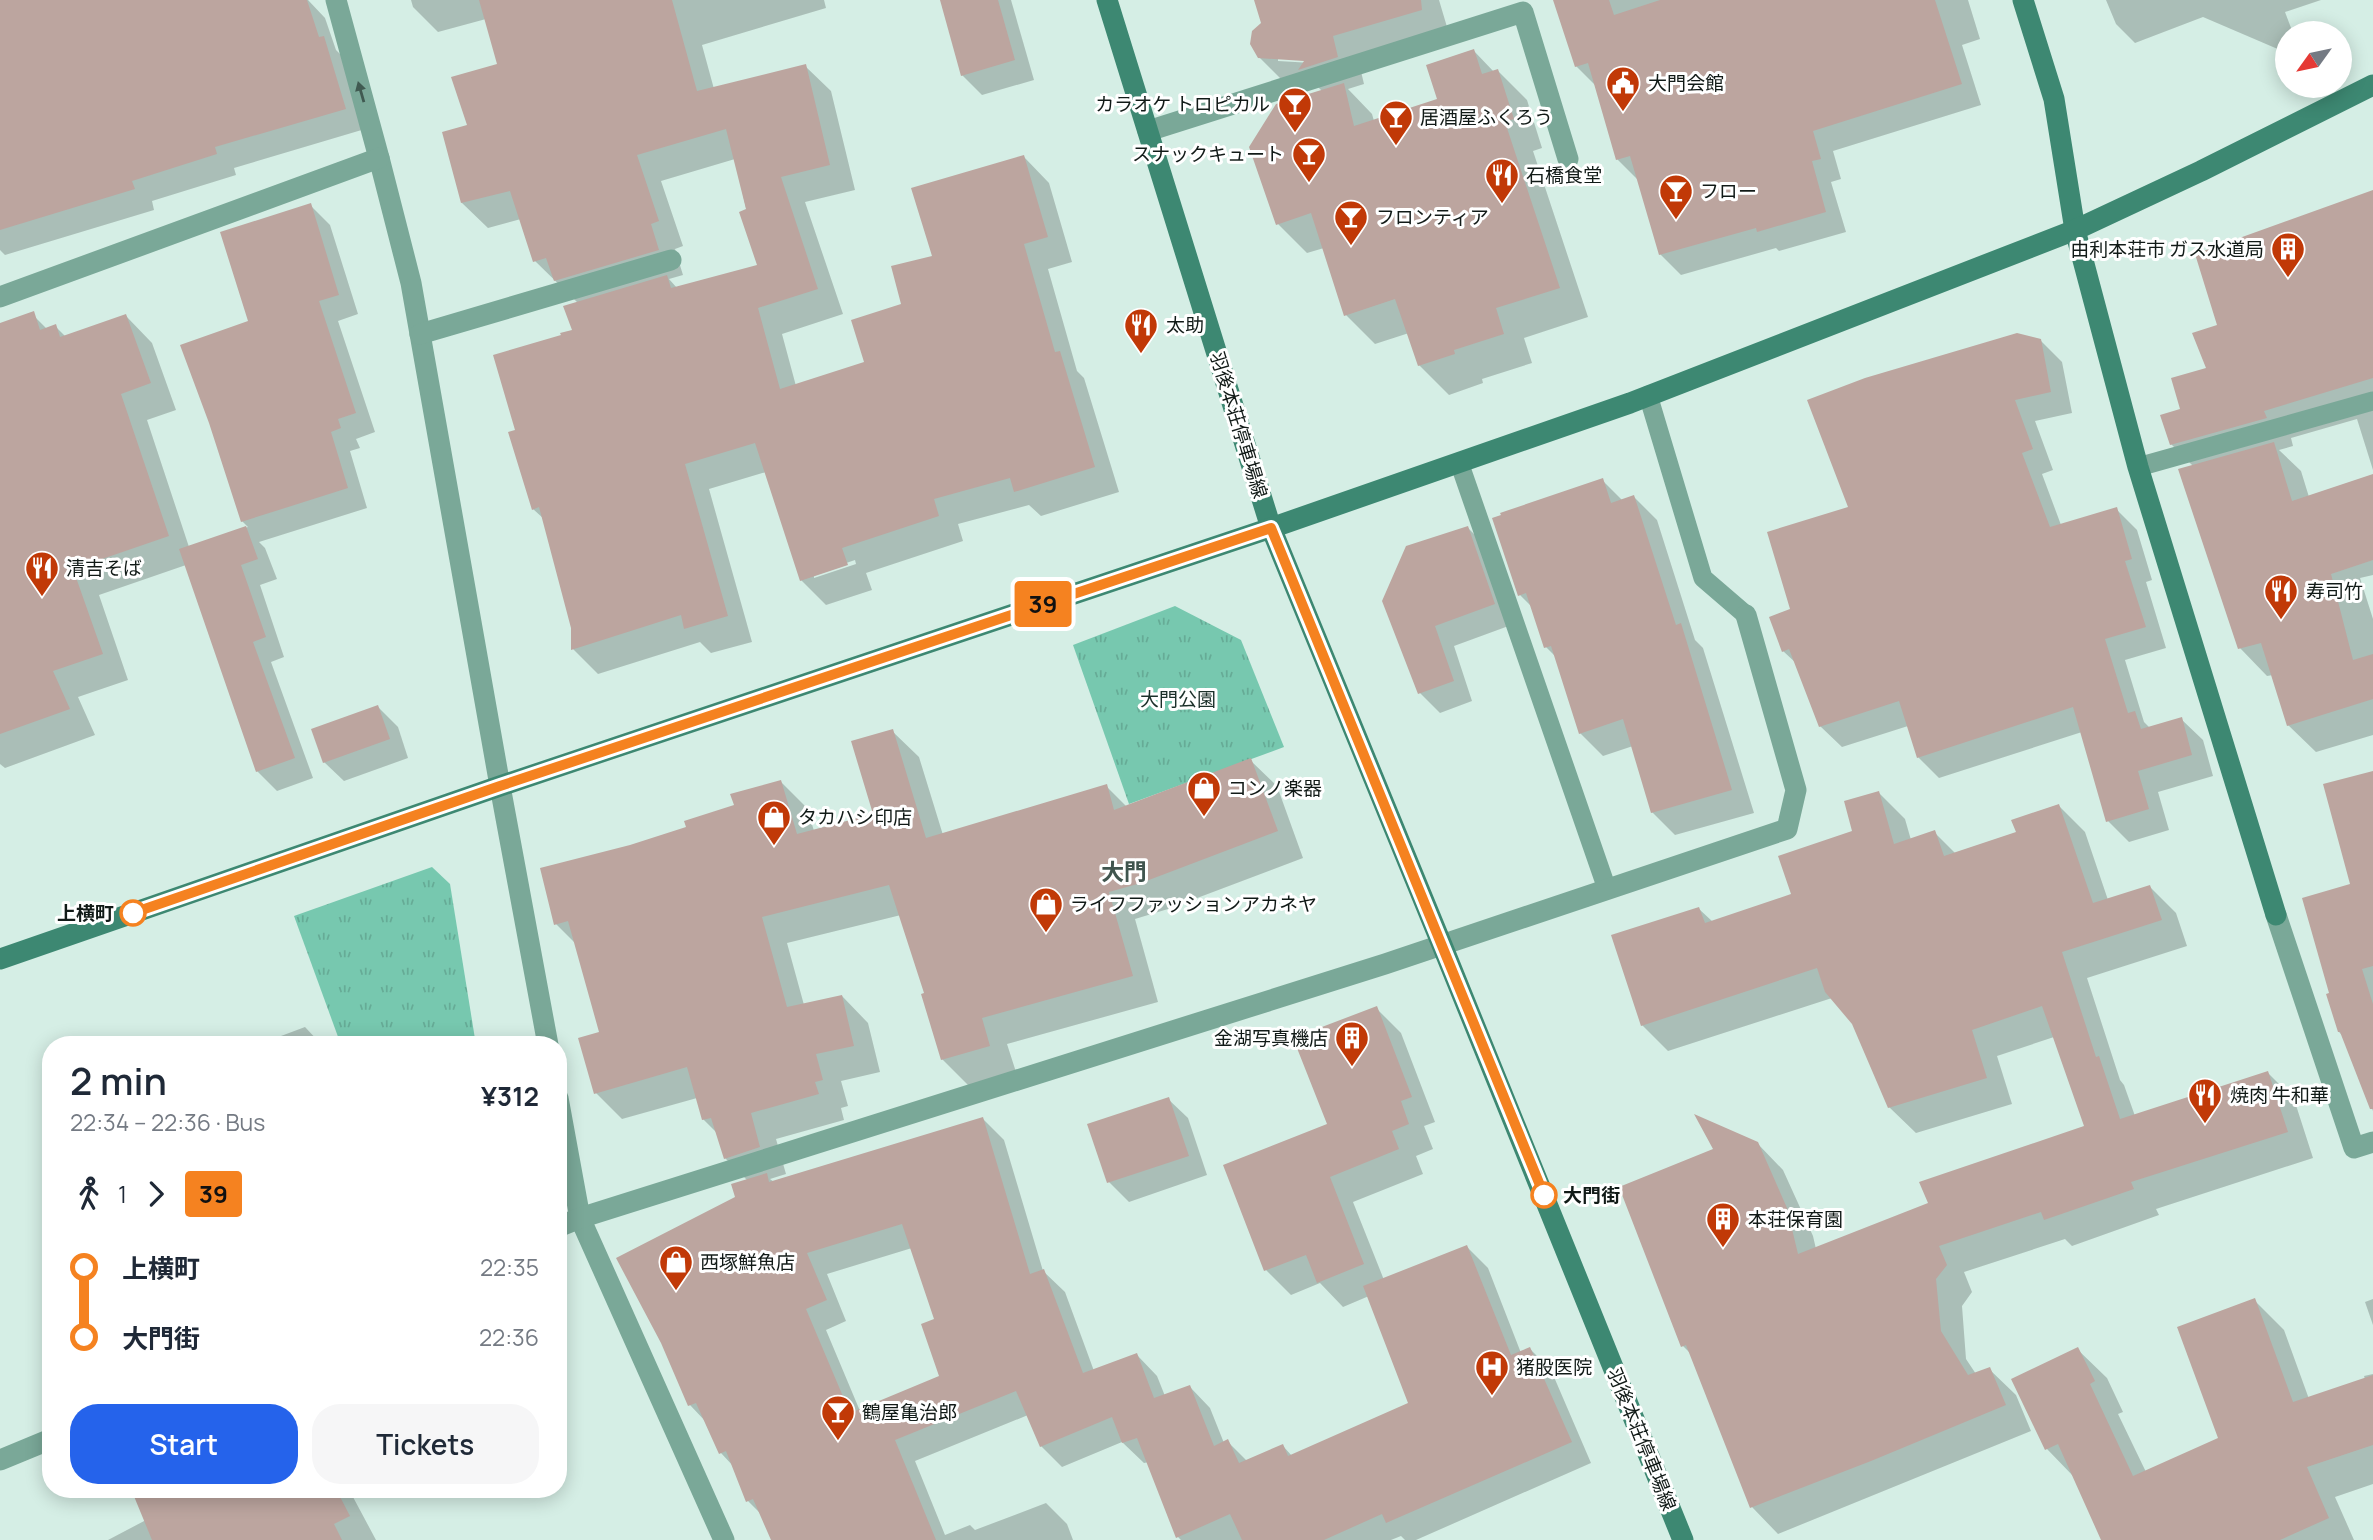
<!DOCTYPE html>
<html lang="en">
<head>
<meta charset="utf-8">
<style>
  :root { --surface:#fff; --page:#f6f6f7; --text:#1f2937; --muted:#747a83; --accent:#2563eb }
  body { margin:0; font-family:Manrope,"Noto Sans JP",sans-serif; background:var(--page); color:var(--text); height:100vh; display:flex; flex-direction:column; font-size:26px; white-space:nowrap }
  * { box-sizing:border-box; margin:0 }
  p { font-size:23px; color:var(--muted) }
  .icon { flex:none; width:38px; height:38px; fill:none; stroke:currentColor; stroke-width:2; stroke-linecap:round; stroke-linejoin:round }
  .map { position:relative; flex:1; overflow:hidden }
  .panel { position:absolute; left:42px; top:1036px; width:525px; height:462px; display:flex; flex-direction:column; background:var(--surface); border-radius:28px; box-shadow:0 4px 18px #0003 }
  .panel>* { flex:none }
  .badge { padding:0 14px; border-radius:5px; font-size:24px; line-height:46px }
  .needle { width:46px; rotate:237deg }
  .tools { position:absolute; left:2275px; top:21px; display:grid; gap:14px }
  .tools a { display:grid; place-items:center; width:77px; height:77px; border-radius:50%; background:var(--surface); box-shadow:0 4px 18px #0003; font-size:35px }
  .map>.badge { position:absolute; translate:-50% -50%; box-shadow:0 0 0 4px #fff }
  .legs { display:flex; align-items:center; gap:10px; height:77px; padding:0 28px; font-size:23px }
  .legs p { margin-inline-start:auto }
  .head { display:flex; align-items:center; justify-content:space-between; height:119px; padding:0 28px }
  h1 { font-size:38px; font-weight:600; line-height:52px }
  .action { display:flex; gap:14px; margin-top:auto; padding:14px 28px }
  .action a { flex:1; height:80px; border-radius:28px; background:var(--accent); color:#fff; font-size:28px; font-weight:600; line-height:80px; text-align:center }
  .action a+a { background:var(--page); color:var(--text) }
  ul { padding:0 28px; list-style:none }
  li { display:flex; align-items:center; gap:24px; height:70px; font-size:26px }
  li i { display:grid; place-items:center; width:10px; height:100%; margin:0 9px; background:currentColor }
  li i::after { content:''; width:18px; height:18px; margin:-9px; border:5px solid; border-radius:50%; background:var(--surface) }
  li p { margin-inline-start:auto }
  li:first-child i { background:linear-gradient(#0000 50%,currentColor 0) }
  li:last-child i { background:linear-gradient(currentColor 50%,#0000 0) }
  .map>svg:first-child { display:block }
  .park { fill:url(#park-tufts) }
  .shadow { fill:#0003; fill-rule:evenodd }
  .building { fill:#bca59f; fill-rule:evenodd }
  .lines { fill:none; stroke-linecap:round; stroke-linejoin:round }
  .lane { stroke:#7aa898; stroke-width:19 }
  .street { stroke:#7aa898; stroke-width:21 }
  .secondary { stroke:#3d8872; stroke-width:21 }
  .oneway { fill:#405a51 }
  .line-1-casing { stroke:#fff; stroke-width:16 }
  .line-1 { stroke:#f58220; stroke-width:10 }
  .stop-1-dot { fill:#fff; stroke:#f58220; stroke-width:3.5 }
  .labels { text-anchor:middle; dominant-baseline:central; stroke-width:6; stroke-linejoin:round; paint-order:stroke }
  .poi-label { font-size:19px; fill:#111a17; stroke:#fff; text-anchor:start }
  .street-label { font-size:19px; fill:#111a17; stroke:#fff }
  .park-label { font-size:19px; fill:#1b302a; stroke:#fff }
  .stop-label { font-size:19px; font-weight:bold; fill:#111a17; stroke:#fff; text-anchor:end }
  .quarter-label { font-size:23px; font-weight:bold; fill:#40554e; stroke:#fff }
</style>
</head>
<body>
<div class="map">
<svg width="2373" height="1540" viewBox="0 0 2373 1540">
  <defs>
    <pattern id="park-tufts" width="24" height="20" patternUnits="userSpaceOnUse" patternTransform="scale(1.75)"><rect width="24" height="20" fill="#77c8af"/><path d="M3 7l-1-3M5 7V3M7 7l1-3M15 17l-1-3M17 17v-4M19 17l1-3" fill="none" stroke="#66ab96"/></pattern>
  </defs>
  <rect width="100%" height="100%" fill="#d5eee5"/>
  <g class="park">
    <polygon points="1175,606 1241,640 1284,747 1129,804 1073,645"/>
    <polygon points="432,867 450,884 476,1045 341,1045 294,916"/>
  </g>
  <g class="shadow">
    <polygon points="0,0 308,0 325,18 336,50 344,58 365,129 234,168 236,175 152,201 154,210 5,255 0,250"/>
    <path d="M411,0h413l2,8 -124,37 12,44 91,-23 26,25 24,99 -50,12 38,112 -61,20 14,52 70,-23 68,-105 90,-101 25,26 23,79 -24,7 29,102 7,7 35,114 -78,24 -12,-11 -71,19 5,17 -97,32 6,17 -46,15 -25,-25 -35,-108 -57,17 43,153 -41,11 -11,-11 -102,32 -25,-25v-22l-29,-108 -11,-10 -16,-78 57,-100 4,-28 -43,-42 -14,-42 -33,9 -26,-25 7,-77 30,-61 -13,-46 -48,13 -25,-25zM735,159l24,107 -82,22 -8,-9 14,-4 -8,-26 8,-3 -22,-65zM855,560l1,4 -42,14v-4z"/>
    <polygon points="941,0 1011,0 1034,80 982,95 962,75"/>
    <path d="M1256,0h183l11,37 -91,26 5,21 -16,5 24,25 2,7 65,-21 35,-49 20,21 4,-1 29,29 15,48 -9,3 55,166 -64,21 8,25 -50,16 1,4 -34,12 -30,-30 -10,-32 -34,11 -29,-29 -22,-67 -17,5 -29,-29 44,-133 -4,-4 -31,-2 -28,-28 4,-33zM1278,58l34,2v3l-34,-2z"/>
    <polygon points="1554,0 1968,0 1980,39 1962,45 1981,105 1833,151 1841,179 1831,182 1846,232 1779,251 1776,248 1681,275 1660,254 1638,180 1617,159 1596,86 1576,66"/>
    <polygon points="2106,0 2321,0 2285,12 2293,33 2287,33 2287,53 2203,17 2135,43 2116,24"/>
    <polygon points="2373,192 2373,470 2357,419 2291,438 2293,446 2279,450 2301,471 2309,497 2373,476 2373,575 2360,578 2373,619 2373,735 2316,752 2288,725 2273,675 2267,676 2240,648 2193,466 2171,444 2182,410 2208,369 2220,326"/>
    <polygon points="310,205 330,225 358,314 338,321 375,432 356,439 360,448 350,451 367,508 259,542 265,548 277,579 260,585 284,657 271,662 313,778 277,791 257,771 186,565 99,595 128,680 78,697 95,735 5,768 0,764 0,328 34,316 47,329 55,326 66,337 126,316 152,343 176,410 147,420 189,547 248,527 242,521 250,322"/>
    <polygon points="2040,340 2062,362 2072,413 2035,421 2053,470 2042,474 2061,525 2116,509 2137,530 2152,580 2146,582 2166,648 2125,660 2144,722 2150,728 2181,719 2203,740 2213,776 2158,792 2169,830 2129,842 2108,821 2082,732 1939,778 1918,757 1908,726 1842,747 1820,726 1797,664 1783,651 1792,610 1850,508"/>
    <polygon points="1602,480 1623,501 1634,497 1657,520 1695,640 1703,648 1754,813 1675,835 1652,812 1633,746 1603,756 1580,733 1557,658 1546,647 1533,608 1520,595"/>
    <polygon points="1468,528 1488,548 1514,624 1454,646 1472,701 1440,713 1420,693 1384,601"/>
    <polygon points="378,707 398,727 408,758 344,781 324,762"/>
    <path d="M892,731l27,26 24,78 163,-49 21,21 123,-47 27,26 26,72 -135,51 -33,10 23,83 -151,42 9,28 -47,14 -27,-27 -16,-64 -25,-80 -114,28 17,62 38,-9 26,27 12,49 -39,9 7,25 -7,2 3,12 -68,19 10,35 -16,5 4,3 209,-63 21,21 39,131 22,21 29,79 43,-16 20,21 8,20 25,-9 20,21 14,35 4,-1 19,19 36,-15 9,10 118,-52 -41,-108 -26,11 -23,-24 -29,12 -25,-25 63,-145 47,-117 25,25 34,89 -11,4 9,23 -17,7 7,18 -70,28 31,78 83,-33 21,21 33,85 9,-4 21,21 40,93 -175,77h-11l-4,-4 -10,4h-210l-3,-3 -29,-75 -5,1 -22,-21 -60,25 -21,-21 -13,-31 -113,46 30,74 25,-10 5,5 71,-27 21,21 6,16h-301l-10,-25 -14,-14 -14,-34 -13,-14 -14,-30 -17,-18 -28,-63 86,-161 -23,-23 -7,-24 -15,-15 -6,-21 -75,21 -26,-26 5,-60 -25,-89 -20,-20 75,-77 57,-19 48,-22 45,-24 26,26 7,23 61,-16zM912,1248l24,72 5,57 -81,34 -34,-81 20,-9 -19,-47z"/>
    <polygon points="2373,773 2373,1111 2343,1036 2339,1032 2331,994"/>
    <polygon points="1879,793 1905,819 1911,840 1934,832 1956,854 2018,833 2059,806 2085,832 2108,900 2150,887 2176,913 2187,946 2087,978 2120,1080 2124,1085 2135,1116 2268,1073 2294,1099 2313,1158 2156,1209 2159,1215 2072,1246 2065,1239 1964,1272 1972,1292 1962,1306 1966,1359 1976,1374 1989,1369 2016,1395 2031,1431 1778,1534 1752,1507 1691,1354 1683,1346 1757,1143 1783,1170 1813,1236 1816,1249 1930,1204 2086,1127 2054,1037 1997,1056 2012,1104 1916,1133 1889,1107 1854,1023 1832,998 1668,1051 1642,1025 1699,909 1713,922 1794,895 1854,832"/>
    <polygon points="305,1027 320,1043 323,1041 327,1045 257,1045"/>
    <polygon points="1168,1099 1188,1118 1207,1175 1129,1202 1109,1182"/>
    <polygon points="2373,1299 2373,1325 2365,1302"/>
    <polygon points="2254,1300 2284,1330 2309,1399 2365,1379 2364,1376 2373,1374 2373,1484 2335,1497 2354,1540 2103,1540 2075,1478 2047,1449 2013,1379 2077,1349 2107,1378 2123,1412 2118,1414 2146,1472 2220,1439"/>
    <polygon points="132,1489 369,1489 353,1497 376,1540 108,1540 146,1520"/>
  </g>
  <g class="building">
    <polygon points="0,0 307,0 319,37 324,36 346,109 215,147 217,154 132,181 135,189 0,230"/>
    <polygon points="479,0 672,0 697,91 806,64 830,165 781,177 818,289 758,308 780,389 864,362 851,320 901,304 891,266 932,256 911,188 1024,155 1048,237 1024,244 1055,352 1060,351 1095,467 1014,492 1010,478 934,499 939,516 842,548 848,565 800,581 755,443 685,464 728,616 684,629 681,615 571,650 571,628 539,507 532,510 508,432 515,430 493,355 561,335 560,333 572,330 563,306 667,275 671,288 757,265 739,212 746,209 726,129 637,155 659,221 651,224 659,250 554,281 546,258 533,262 510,191 461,203 442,132 467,125 451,77 497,64"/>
    <polygon points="940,0 998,0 1015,60 961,76"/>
    <polygon points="1254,0 1421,0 1422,10 1333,36 1338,57 1298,70 1304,61 1258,58 1250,44 1252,31 1261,23"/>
    <polygon points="1553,0 1609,0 1614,15 1660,0 1935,0 1962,84 1813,131 1821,159 1812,161 1826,212 1757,232 1756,228 1659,255 1630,156 1616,160 1588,63 1575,67"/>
    <polygon points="1474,49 1482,74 1498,69 1514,119 1505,122 1560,288 1496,308 1504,334 1454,350 1455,354 1418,366 1395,299 1344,316 1311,213 1276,225 1249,147 1276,104 1344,83 1354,126 1437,99 1426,65"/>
    <polygon points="2373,190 2373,378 2264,411 2267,418 2170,445 2160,415 2180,409 2171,378 2206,368 2192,333 2217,325 2195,254"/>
    <polygon points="311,203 339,295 319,301 356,413 338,419 341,428 331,432 348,488 241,522 209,423 180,345 248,321 220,232"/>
    <polygon points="34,311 40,330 56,324 60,337 126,314 151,383 121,394 169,536 73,569 103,654 53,671 70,709 0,734 0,323"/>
    <polygon points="2017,333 2041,339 2051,392 2015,400 2033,449 2022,453 2050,527 2117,507 2132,559 2125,561 2146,627 2105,639 2128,713 2135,711 2141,729 2182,717 2192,755 2138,771 2149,809 2106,822 2073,707 1917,758 1899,701 1819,727 1789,649 1782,652 1769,617 1790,609 1767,532 1848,507 1807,400 1865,378"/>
    <polygon points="2274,442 2292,501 2373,474 2373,560 2331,574 2353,660 2373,654 2373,699 2287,726 2261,643 2238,649 2178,469"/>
    <polygon points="1603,478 1611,503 1634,495 1676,625 1681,623 1732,790 1651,813 1623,719 1579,734 1551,646 1544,648 1526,593 1518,596 1492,518 1501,515 1500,513"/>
    <polygon points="246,526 258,559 241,565 266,637 253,642 295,758 256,772 179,549"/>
    <polygon points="1468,526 1495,604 1435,626 1454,681 1418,694 1382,601 1406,546"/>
    <polygon points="378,705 390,739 323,763 311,729"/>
    <polygon points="893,729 926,838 1107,784 1114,810 1251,758 1278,831 1141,883 1109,892 1133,976 982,1018 990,1046 941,1060 921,994 924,993 889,885 762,917 787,1007 842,995 854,1046 816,1054 823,1080 815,1082 819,1094 751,1113 760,1147 724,1159 711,1118 702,1120 687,1067 594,1094 578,1038 599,1032 568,921 554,925 540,868 630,845 686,827 684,821 734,805 730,794 781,780 797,834 873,814 851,741"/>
    <polygon points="2373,771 2373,966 2362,969 2373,1004 2373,1109 2370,1109 2340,1032 2338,1032 2326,994 2329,993 2302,898 2350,884 2323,784"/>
    <polygon points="1879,791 1894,844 1935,830 1944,856 2016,832 2011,820 2059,804 2093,903 2150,885 2162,920 2062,952 2096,1057 2099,1056 2120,1119 2268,1071 2288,1132 2131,1182 2134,1189 2044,1220 2041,1212 1939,1246 1947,1265 1936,1279 1941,1331 1968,1375 1990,1367 2006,1405 1871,1461 1750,1508 1686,1345 1681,1347 1619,1187 1713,1149 1694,1114 1758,1142 1787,1208 1798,1254 1928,1203 1919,1182 2084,1126 2042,1006 1972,1030 1987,1078 1888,1108 1852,1024 1825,992 1817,968 1641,1026 1611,935 1699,907 1705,923 1791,894 1778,856 1852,831 1844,801"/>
    <polygon points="1377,1006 1412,1097 1401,1101 1409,1124 1392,1131 1399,1149 1330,1177 1364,1264 1317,1283 1306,1255 1264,1271 1223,1165 1327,1124 1293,1038"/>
    <polygon points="1169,1097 1189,1156 1107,1183 1087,1124"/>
    <path d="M983,1117l47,157 14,-5 39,104 54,-20 17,45 36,-13 24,61 14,-7 11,24 44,-19 5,12 120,-53 -45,-117 104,-41 44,110 19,-8 42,95 -186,81 -4,-9 -58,26h-82l-12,-26 -54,24 -39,-100 -15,5 -10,-26 -72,30 -24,-56 -121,49 41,100h-165l-18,-41 -7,3 -20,-51 -7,3 -23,-51 -8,3 -27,-63 -45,-85 119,-61 -4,-13 36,-11 2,9zM902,1224l32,95 -13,5 18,52 -89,37 -44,-104 21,-9 -20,-47z"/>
    <polygon points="2255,1298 2293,1402 2373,1375 2373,1445 2307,1467 2329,1518 2280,1540 2101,1540 2058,1444 2045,1450 2011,1379 2078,1347 2095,1381 2090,1384 2133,1476 2218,1438 2177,1327"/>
    <polygon points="131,1489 336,1489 350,1516 334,1524 342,1540 152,1540"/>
  </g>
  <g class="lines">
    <g class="lane">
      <polyline points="1648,395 1703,578 1746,615"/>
      <polyline points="1459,462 1607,889"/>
      <polyline points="2138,467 2373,401"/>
    </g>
    <g class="street">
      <polyline points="336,0 379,158 411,283 500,786 548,1045"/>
      <polyline points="1148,131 1523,12 1568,159"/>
      <polyline points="0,297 379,158"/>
      <polyline points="420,334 671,260"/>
      <polyline points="2276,915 2354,1148 2373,1142"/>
      <polyline points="558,1098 580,1218 724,1540"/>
      <polyline points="558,1227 580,1218 1385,964 1787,829 1796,790 1746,615"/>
      <polyline points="0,1460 51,1439"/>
    </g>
    <g class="secondary">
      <polyline points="1107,0 1271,528 1442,945 1683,1540"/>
      <polyline points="2023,0 2054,99 2075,230 2138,467 2276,915"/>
      <polyline points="0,959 500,786 1271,528 1630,403 2075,230 2201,171 2373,85"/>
    </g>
  </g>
  <defs><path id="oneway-solid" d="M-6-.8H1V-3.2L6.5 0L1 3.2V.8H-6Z" transform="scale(1.75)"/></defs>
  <use class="oneway" href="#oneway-solid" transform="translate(361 92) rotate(-106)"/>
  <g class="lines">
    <g class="line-1-casing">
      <polyline id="line-1" points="133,913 500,786 1271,528 1544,1195"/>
    </g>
    <use href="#line-1" class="line-1"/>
  </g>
  <defs>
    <g id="civic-pin" transform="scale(1.75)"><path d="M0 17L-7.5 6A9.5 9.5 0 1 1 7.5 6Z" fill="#c13907" stroke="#fff"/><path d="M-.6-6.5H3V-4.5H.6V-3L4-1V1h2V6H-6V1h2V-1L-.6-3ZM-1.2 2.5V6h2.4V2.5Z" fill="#fff"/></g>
    <g id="bar-pin" transform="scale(1.75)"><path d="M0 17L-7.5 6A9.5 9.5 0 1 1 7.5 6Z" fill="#c13907" stroke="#fff"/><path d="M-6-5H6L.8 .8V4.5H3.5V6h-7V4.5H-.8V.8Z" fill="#fff"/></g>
    <g id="restaurant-pin" transform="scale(1.75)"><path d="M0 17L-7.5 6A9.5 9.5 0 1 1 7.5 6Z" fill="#c13907" stroke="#fff"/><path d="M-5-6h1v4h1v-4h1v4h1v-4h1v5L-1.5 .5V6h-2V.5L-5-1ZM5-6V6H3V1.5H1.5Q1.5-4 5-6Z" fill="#fff"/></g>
    <g id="building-pin" transform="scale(1.75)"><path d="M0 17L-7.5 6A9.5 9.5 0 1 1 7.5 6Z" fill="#c13907" stroke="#fff"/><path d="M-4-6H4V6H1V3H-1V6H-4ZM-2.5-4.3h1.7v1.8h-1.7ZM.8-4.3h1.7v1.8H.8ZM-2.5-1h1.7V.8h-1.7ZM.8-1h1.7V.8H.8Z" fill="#fff"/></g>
    <g id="shop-pin" transform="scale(1.75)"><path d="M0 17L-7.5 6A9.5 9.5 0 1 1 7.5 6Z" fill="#c13907" stroke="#fff"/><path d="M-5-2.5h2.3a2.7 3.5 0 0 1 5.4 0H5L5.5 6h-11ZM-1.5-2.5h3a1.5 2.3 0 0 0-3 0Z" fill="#fff"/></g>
    <g id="hospital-pin" transform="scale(1.75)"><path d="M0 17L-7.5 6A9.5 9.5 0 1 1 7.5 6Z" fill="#c13907" stroke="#fff"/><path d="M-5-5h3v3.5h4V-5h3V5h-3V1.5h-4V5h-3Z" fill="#fff"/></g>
  </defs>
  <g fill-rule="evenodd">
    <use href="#civic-pin" x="1623" y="83"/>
    <use href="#bar-pin" x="1295" y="104"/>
    <use href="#bar-pin" x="1396" y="117"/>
    <use href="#bar-pin" x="1309" y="154"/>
    <use href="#restaurant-pin" x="1502" y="175"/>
    <use href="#bar-pin" x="1676" y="191"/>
    <use href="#bar-pin" x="1351" y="217"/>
    <use href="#building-pin" x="2288" y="249"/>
    <use href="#restaurant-pin" x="1141" y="325"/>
    <use href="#restaurant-pin" x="42" y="568"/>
    <use href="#restaurant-pin" x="2281" y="591"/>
    <use href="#shop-pin" x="1204" y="788"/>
    <use href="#shop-pin" x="774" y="817"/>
    <use href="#shop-pin" x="1046" y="904"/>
    <use href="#building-pin" x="1352" y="1038"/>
    <use href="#restaurant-pin" x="2205" y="1095"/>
    <use href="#building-pin" x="1723" y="1219"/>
    <use href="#shop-pin" x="676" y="1262"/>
    <use href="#hospital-pin" x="1492" y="1367"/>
    <use href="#bar-pin" x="838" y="1412"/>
  </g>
  <g class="stop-1-dot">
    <circle cx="133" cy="913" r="12"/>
    <circle cx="1544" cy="1195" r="12"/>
  </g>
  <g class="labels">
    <g class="poi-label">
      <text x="1648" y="83">大門会館</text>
      <text x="1270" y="104" text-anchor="end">カラオケ トロピカル</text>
      <text x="1420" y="117">居酒屋ふくろう</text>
      <text x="1284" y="154" text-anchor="end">スナックキュート</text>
      <text x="1526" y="175">石橋食堂</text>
      <text x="1700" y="191">フロー</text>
      <text x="1376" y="217">フロンティア</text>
      <text x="2264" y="249" text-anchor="end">由利本荘市 ガス水道局</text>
      <text x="1166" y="325">太助</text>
      <text x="66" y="568">清吉そば</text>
      <text x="2306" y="591">寿司竹</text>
      <text x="1228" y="788">コンノ楽器</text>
      <text x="798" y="817">タカハシ印店</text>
      <text x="1070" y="904">ライフファッションアカネヤ</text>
      <text x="1328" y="1038" text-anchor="end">金湖写真機店</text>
      <text x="2230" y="1095">焼肉 牛和華</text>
      <text x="1748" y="1219">本荘保育園</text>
      <text x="700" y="1262">西塚鮮魚店</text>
      <text x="1516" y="1367">猪股医院</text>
      <text x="862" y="1412">鶴屋亀治郎</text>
    </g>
    <g class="street-label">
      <text transform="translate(1239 425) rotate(73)">羽後本荘停車場線</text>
      <text transform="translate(1642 1439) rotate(68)">羽後本荘停車場線</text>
    </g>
    <g class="park-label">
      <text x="1178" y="699">大門公園</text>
    </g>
    <g class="stop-label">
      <text x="114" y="913">上横町</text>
      <text x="1563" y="1195" text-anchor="start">大門街</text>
    </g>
    <g class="quarter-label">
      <text x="1124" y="871">大門</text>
    </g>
  </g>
</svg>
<div class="tools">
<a><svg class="needle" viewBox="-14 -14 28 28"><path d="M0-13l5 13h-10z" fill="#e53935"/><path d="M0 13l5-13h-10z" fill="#747a83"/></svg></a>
</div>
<b class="badge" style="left:1043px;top:604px;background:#f58220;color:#111">39</b>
<section class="panel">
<div class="head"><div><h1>2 min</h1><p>22:34 – 22:36 · Bus</p></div><b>¥312</b></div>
<div class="legs"><svg class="icon" aria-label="walk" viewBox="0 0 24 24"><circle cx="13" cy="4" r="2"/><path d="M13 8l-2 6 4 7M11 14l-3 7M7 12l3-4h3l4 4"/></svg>1<svg class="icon" aria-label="forward" viewBox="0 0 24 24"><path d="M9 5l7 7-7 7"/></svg><b class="badge" style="background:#f58220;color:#111">39</b></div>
<ul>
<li><i style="color:#f58220"></i><b>上横町</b><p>22:35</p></li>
<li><i style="color:#f58220"></i><b>大門街</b><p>22:36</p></li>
</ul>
<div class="action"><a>Start</a><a>Tickets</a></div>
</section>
</div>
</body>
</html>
